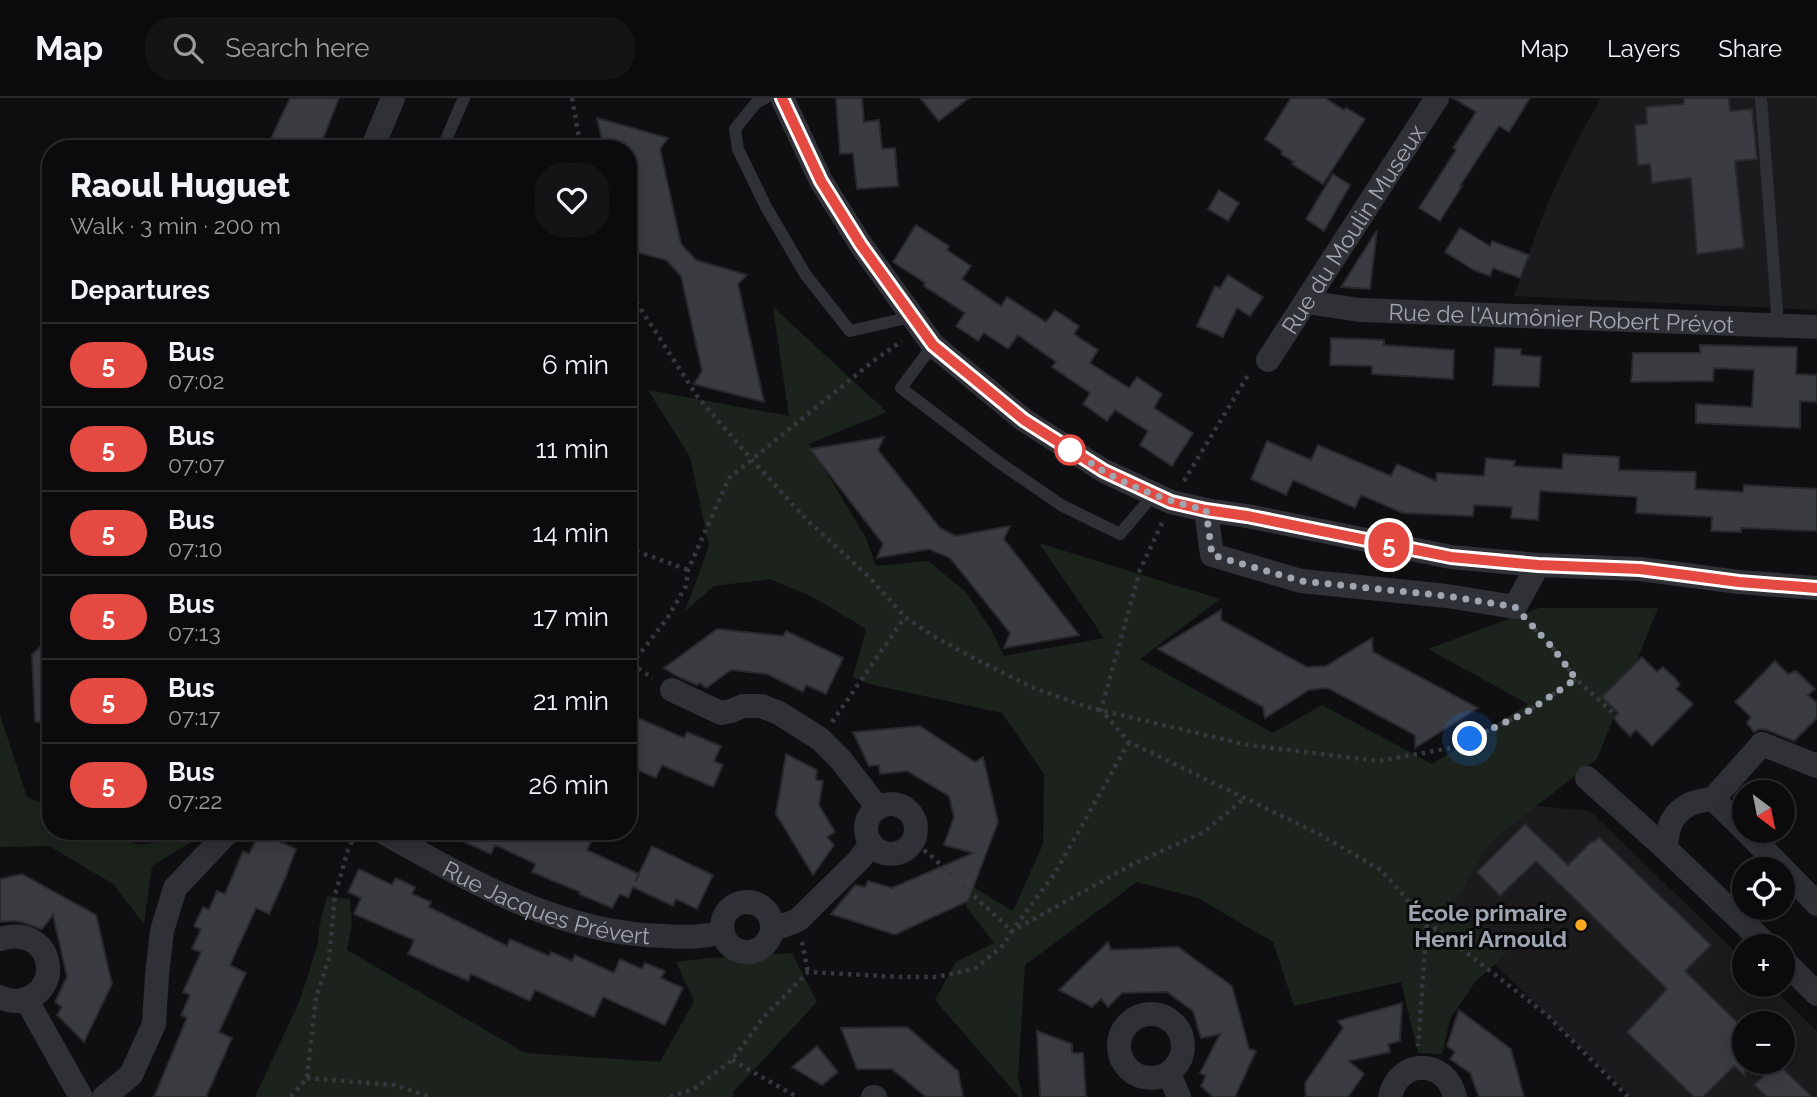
<!DOCTYPE html>
<html lang="en">
<head>
<meta charset="utf-8">
<style>
  :root { --surface:#0b0b0d; --page:#141416; --text:#f1f3f6; --muted:#9a9b9d; --line:#2b2b2e }
  body { margin:0; font-family:Raleway,sans-serif; background:var(--page); color:var(--text); height:100vh; display:flex; flex-direction:column; font-size:26px; white-space:nowrap }
  * { box-sizing:border-box; margin:0 }
  p { font-size:23px; color:var(--muted) }
  .icon { flex:none; width:38px; height:38px; fill:none; stroke:currentColor; stroke-width:2; stroke-linecap:round; stroke-linejoin:round }
  .map { position:relative; flex:1; overflow:hidden }
  .sheet { position:absolute; left:42px; top:42px; width:595px; height:700px; display:flex; flex-direction:column; background:var(--surface); border-radius:28px; box-shadow:0 4px 18px #0003,0 0 0 2px var(--line) }
  .sheet>* { flex:none }
  .badge { padding:0 14px; border-radius:23px; font-size:24px; line-height:46px }
  .needle { width:46px; rotate:148deg }
  .controls { position:absolute; left:1732px; top:682px; display:grid; gap:14px }
  .controls a { display:grid; place-items:center; width:63px; height:63px; border-radius:50%; background:var(--surface); box-shadow:0 4px 18px #0003,0 0 0 2px var(--line); font-size:35px }
  .you { position:absolute; width:35px; height:35px; margin:-18px; border:5px solid #fff; border-radius:50%; background:#1a73e8; box-shadow:0 0 0 10px #1a73e833 }
  .map>.badge { position:absolute; translate:-50% -50%; box-shadow:0 0 0 4px #fff }
  h2 { padding:0 28px; font-size:26px; line-height:63px }
  .round { display:grid; place-items:center; flex:none; width:74px; height:74px; border-radius:28px; background:var(--page) }
  .summary { display:flex; align-items:center; justify-content:space-between; height:119px; padding:0 28px }
  h1 { font-size:33px; font-weight:800; line-height:52px }
  ul { padding:0; list-style:none }
  li { display:flex; align-items:center; gap:21px; height:84px; padding:0 28px; border-top:2px solid var(--line) }
  li div { flex:1 }
  li b { display:block; font-size:26px }
  li em { font-style:normal }
  li .badge { min-width:77px; font-weight:700; text-align:center }
  header { display:flex; align-items:center; gap:42px; box-sizing:border-box; height:98px; padding:0 35px; background:var(--surface); border-bottom:2px solid var(--line) }
  header strong { font-size:33px }
  nav { display:flex; gap:38px; margin-inline-start:auto; font-size:24px }
  .search { width:490px; height:63px; background:var(--page); display:flex; align-items:center; gap:18px; box-sizing:border-box; padding:0 24px; border-radius:28px; color:var(--muted); font-size:26px }
  .map>svg:first-child { display:block }
  .built { fill:#1b1b1e; fill-rule:evenodd }
  .green { fill:#1b231c }
  .building { fill:#3b3c41; stroke:#29292d; stroke-width:2 }
  .lines { fill:none; stroke-linecap:round; stroke-linejoin:round }
  .path { stroke:#36383d; stroke-width:4.5; stroke-dasharray:3.5 5; stroke-linecap:butt }
  .lane { stroke:#303136; stroke-width:12 }
  .street { stroke:#303136; stroke-width:24 }
  .line-casing { stroke:#fff; stroke-width:16 }
  .line { stroke:#e44a41; stroke-width:10 }
  .walk { stroke:#9fa6b2; stroke-width:7; stroke-dasharray:0 12.6 }
  .stop-dot { fill:#fff; stroke:#e44a41; stroke-width:3.5 }
  .poi-dot { fill:#f9aa1e; stroke:#0a0a0b; stroke-width:2.5 }
  .labels { text-anchor:middle; dominant-baseline:central; stroke-width:6; stroke-linejoin:round; paint-order:stroke }
  .street-label { font-size:23px; fill:#9fa6b2; stroke:#0a0a0b }
  .poi-label { font-size:23px; font-weight:bold; fill:#9fa6b2; stroke:#0a0a0b; text-anchor:end }
</style>
</head>
<body>
<header>
<strong>Map</strong>
<div class="search"><svg class="icon" aria-label="search" viewBox="0 0 24 24"><circle cx="10" cy="10" r="6"/><path d="M15 15l6 6"/></svg>Search here</div>
<nav><a>Map</a><a>Layers</a><a>Share</a></nav>
</header>
<div class="map">
<svg width="1817" height="999" viewBox="0 0 1817 999">
  <rect width="100%" height="100%" fill="#0f0f11"/>
  <g class="built">
    <polygon points="1601,0 1817,0 1817,212 1514,198 1547,106 1578,41"/>
    <path d="M1527,707l63,6 155,150v24h25l47,46v66h-185l-215,-208zM1745,926h38v38h-38z"/>
  </g>
  <g class="green">
    <polygon points="773,209 887,314 809,346 866,440 876,468 928,463 966,494 991,531 1004,558 1104,540 1039,445 1220,501 1140,561 1273,635 1322,607 1432,666 1528,606 1428,551 1539,510 1658,510 1597,661 1489,745 1451,811 1506,856 1475,884 1450,921 1442,956 1418,955 1401,884 1294,908 1273,844 1198,800 1137,784 1025,867 1018,980 1023,999 1019,999 935,902 956,864 994,845 967,810 962,782 1013,813 1043,746 1044,676 1002,615 869,586 853,579 866,531 813,499 770,481 714,488 685,513 709,448 690,359 648,292 789,318"/>
    <polygon points="0,617 27,699 51,709 51,733 106,733 139,747 203,737 152,768 144,826 113,786 49,748 0,749"/>
    <polygon points="327,798 350,801 352,825 347,852 525,955 660,964 694,903 676,864 708,860 792,855 817,904 733,994 733,999 255,999 300,902 318,845 319,830"/>
  </g>
  <g class="building">
    <polygon points="290,0 339,0 319,51 266,51"/>
    <polygon points="836,0 862,0 864,24 879,22 882,51 895,50 898,88 857,91 853,55 840,56"/>
    <polygon points="920,0 969,0 939,23"/>
    <polygon points="1291,0 1325,0 1344,12 1346,10 1365,21 1323,86 1292,66 1294,64 1281,56 1282,53 1265,41"/>
    <polygon points="1453,0 1530,0 1509,34 1499,28 1460,88 1462,88 1440,123 1419,110 1456,52 1453,50 1476,14"/>
    <polygon points="1684,0 1729,0 1730,13 1752,11 1757,61 1735,63 1744,150 1697,156 1691,80 1652,85 1650,66 1638,67 1635,27 1647,26 1646,9 1684,6"/>
    <polygon points="597,20 668,40 660,51 681,146 696,162 747,177 738,186 764,304 694,286 702,273 681,178 666,162 628,152 628,51 604,51"/>
    <polygon points="1333,76 1350,87 1324,133 1306,121"/>
    <polygon points="1219,92 1239,105 1228,123 1208,111"/>
    <polygon points="916,127 949,148 947,152 971,168 962,181 1001,208 1007,199 1046,224 1055,212 1079,228 1074,236 1098,252 1090,265 1129,290 1137,279 1162,296 1154,310 1193,335 1172,368 1140,347 1148,333 1115,312 1107,323 1083,306 1090,295 1052,269 1056,264 1018,237 1008,251 984,235 978,243 956,228 965,215 924,188 925,185 893,164"/>
    <polygon points="1460,130 1490,148 1492,143 1529,157 1520,180 1493,170 1490,178 1474,172 1445,154"/>
    <polygon points="1377,132 1370,191 1341,189"/>
    <polygon points="1228,177 1263,199 1250,218 1237,210 1223,239 1197,228 1215,188 1220,190"/>
    <polygon points="1331,240 1384,242 1384,247 1454,252 1453,281 1372,276 1372,268 1330,267"/>
    <polygon points="1700,247 1797,249 1796,276 1817,277 1817,304 1800,303 1800,330 1696,325 1696,306 1752,309 1754,272 1714,270 1713,283 1631,284 1633,255 1700,255"/>
    <polygon points="1495,250 1521,251 1521,257 1541,259 1539,289 1493,287"/>
    <polygon points="884,339 878,352 940,430 956,438 1010,428 1004,441 1079,537 1004,550 1010,535 950,460 929,451 877,460 883,446 810,351"/>
    <polygon points="1267,343 1311,362 1318,347 1391,378 1397,366 1436,383 1437,375 1484,378 1486,360 1515,363 1514,368 1562,371 1563,356 1619,359 1619,372 1696,374 1695,391 1743,394 1744,387 1817,391 1817,433 1741,430 1741,434 1711,433 1712,419 1636,415 1637,399 1540,393 1538,422 1511,420 1512,409 1474,407 1473,418 1403,415 1361,397 1355,410 1293,382 1286,397 1251,381"/>
    <polygon points="1221,512 1221,522 1307,569 1326,568 1372,540 1373,554 1478,610 1415,650 1415,637 1328,590 1309,592 1265,620 1263,609 1158,551"/>
    <polygon points="717,531 783,538 786,533 843,560 826,596 806,587 803,594 767,576 731,572 706,590 700,585 697,587 677,578 664,570"/>
    <polygon points="51,537 51,624 35,624 32,557"/>
    <polygon points="1642,559 1657,574 1663,569 1675,580 1680,587 1676,591 1693,606 1652,648 1636,632 1630,638 1620,628 1614,620 1618,615 1602,599"/>
    <polygon points="1775,563 1788,576 1796,573 1815,591 1808,597 1817,605 1817,620 1794,643 1767,632 1759,631 1754,634 1747,625 1751,619 1735,604"/>
    <polygon points="638,620 684,640 687,634 721,648 714,663 723,667 713,689 662,667 656,680 628,668 628,624 635,626"/>
    <polygon points="920,628 975,664 983,659 998,724 968,803 896,836 893,836 831,816 855,787 865,789 868,783 892,790 973,755 944,747 954,719 949,698 907,673 880,676 879,667 869,668 853,634"/>
    <polygon points="786,656 817,672 816,682 823,683 819,707 835,734 827,739 834,747 813,777 776,716"/>
    <polygon points="1525,726 1568,767 1592,743 1594,744 1599,739 1711,847 1685,873 1745,932 1745,978 1734,968 1703,999 1694,999 1627,934 1667,891 1536,763 1500,798 1477,774"/>
    <polygon points="439,733 567,733 591,744 587,752 639,776 635,784 652,748 713,777 697,811 676,801 673,808 633,789 628,800 620,796 612,810 579,796 580,794 532,774 536,766 495,747 491,756"/>
    <polygon points="260,734 296,751 284,783 269,816 256,810 230,867 246,875 219,934 232,940 206,999 154,999 187,920 181,917 190,897 183,894 201,854 192,851 201,831 194,828 203,809 209,812 217,793 225,796 243,753 249,756"/>
    <polygon points="359,771 392,787 396,780 415,789 412,796 431,804 429,809 507,848 510,841 549,858 551,854 572,863 575,857 614,875 620,861 642,871 645,865 665,873 661,880 683,890 665,927 603,899 594,919 535,892 530,903 471,876 468,883 408,856 414,842 354,816 361,800 348,794"/>
    <polygon points="22,776 96,817 112,886 84,944 57,917 62,909 55,904 67,879 53,817 42,831 21,824 12,823 0,824 0,781"/>
    <polygon points="1108,844 1111,852 1178,849 1232,888 1249,951 1256,953 1235,999 1213,999 1201,988 1206,978 1200,975 1220,936 1201,940 1193,913 1167,894 1122,895 1108,909 1101,901 1092,909 1059,892"/>
    <polygon points="1402,905 1400,943 1388,946 1390,954 1349,963 1364,976 1348,999 1306,999 1305,985 1343,930 1338,923"/>
    <polygon points="1459,912 1511,951 1524,999 1479,999 1470,975 1450,961 1455,954 1447,948"/>
    <polygon points="907,929 958,973 963,999 926,999 892,971 857,971 841,930"/>
    <polygon points="1037,933 1072,946 1072,955 1083,955 1086,999 1040,999"/>
    <polygon points="817,948 838,974 822,987 792,969"/>
    <polygon points="1777,965 1812,999 1767,999 1754,987"/>
  </g>
  <g class="lines">
    <g class="path">
      <polyline points="572,0 581,51"/>
      <polyline points="628,189 633,199 697,298 752,362 807,422 869,479 905,519 933,538 981,564 1034,590 1087,609 1248,647 1378,663 1451,650 1527,614 1576,581"/>
      <polyline points="1184,383 1250,274"/>
      <polyline points="1162,425 1140,472 1101,612 1129,644 1319,736 1381,772 1427,824 1418,948"/>
      <polyline points="628,450 688,472"/>
      <polyline points="1529,525 1553,550 1576,581 1612,614"/>
      <polyline points="631,566 653,580"/>
      <polyline points="631,567 668,519 686,488 688,472 729,380 872,264 902,243"/>
      <polyline points="832,624 905,519"/>
      <polyline points="1129,644 1055,775 1012,833 1135,765 1204,734 1245,700"/>
      <polyline points="1427,824 1547,917 1628,999"/>
      <polyline points="802,844 808,874"/>
      <polyline points="732,962 797,999"/>
      <polyline points="307,980 394,987 431,999"/>
      <polyline points="291,999 307,980 316,900 329,860 335,797 348,752 357,733"/>
      <polyline points="670,999 694,991 732,962 764,919 808,874 901,879 937,879 976,870 1002,848 1012,833 928,755 913,745"/>
    </g>
    <g class="lane">
      <polyline points="765,0 756,5 735,31 738,51 765,107 805,176 850,233 911,219"/>
      <polyline points="1761,0 1778,227"/>
      <polyline points="442,51 464,0"/>
      <polyline points="933,247 901,290 997,363 1061,407 1120,436 1154,396"/>
    </g>
    <g class="street">
      <polyline points="782,0 821,83 861,147 933,247 1024,322 1104,373 1171,404 1206,412 1247,418 1451,459 1538,467 1640,471 1739,484 1817,490"/>
      <polyline points="372,51 393,0"/>
      <path id="s1" d="M1306,204l54,8 457,17"/>
      <path id="s2" d="M1268,262l169,-262"/>
      <polyline points="1206,412 1212,457 1301,483 1447,498 1515,509 1538,467"/>
      <polyline points="672,592 721,615 731,613 743,608 761,608 779,615 820,641 841,662 878,710"/>
      <polyline points="1587,680 1665,750 1769,849"/>
      <polyline points="1713,701 1745,732"/>
      <circle cx="891" cy="731" r="25"/>
      <path id="s3" d="M381,733c89,50 180,103 283,105 23,1 37,2 59,-4"/>
      <polyline points="1746,733 1817,806"/>
      <path d="M1665,750c2,-9 3,-22 8,-29 9,-14 25,-19 40,-20l49,-55 55,22"/>
      <circle cx="747" cy="829" r="25"/>
      <polyline points="772,832 798,822 859,762 871,746"/>
      <path d="M0,841c53,-16 65,52 22,61 -8,2 -15,1 -22,-3"/>
      <polyline points="1783,862 1817,896"/>
      <polyline points="26,901 81,999"/>
      <circle cx="1151" cy="948" r="32"/>
      <polyline points="1169,976 1179,999"/>
      <polyline points="104,999 131,977 154,926 157,877 162,833 175,790 229,733"/>
      <polyline points="873,999 875,999"/>
      <path d="M1390,999c8,-39 56,-39 65,0"/>
    </g>
  </g>
  <g class="lines">
    <g class="line-casing">
      <polyline id="line" points="782,0 821,83 861,147 933,247 1024,322 1104,373 1171,404 1206,412 1247,418 1451,459 1538,467 1640,471 1739,484 1817,490"/>
    </g>
    <use href="#line" class="line"/>
    <path class="walk" d="M1070,352c11,6 22,14 33,21 32,18 67,31 103,39l6,45 89,26 146,15 68,11 38,41 23,31 -49,33 -57,27"/>
  </g>
  <circle class="stop-dot" cx="1070" cy="352" r="14"/>
  <circle class="poi-dot" cx="1581" cy="827" r="7"/>
  <g class="labels">
    <g class="street-label">
      <text stroke="none"><textPath href="#s2" startOffset="156">Rue du Moulin Museux</textPath></text>
      <text stroke="none"><textPath href="#s1" startOffset="256">Rue de l'Aumônier Robert Prévot</textPath></text>
      <text stroke="none"><textPath href="#s3" startOffset="182">Rue Jacques Prévert</textPath></text>
    </g>
    <g class="poi-label">
      <text x="1567" y="814">École primaire<tspan x="1567" dy="26">Henri Arnould</tspan></text>
    </g>
  </g>
</svg>
<div class="controls">
<a><svg class="needle" viewBox="-14 -14 28 28"><path d="M0-13l5 13h-10z" fill="#e53935"/><path d="M0 13l5-13h-10z" fill="#9a9b9d"/></svg></a>
<a><svg class="icon" aria-label="locate" viewBox="0 0 24 24"><circle cx="12" cy="12" r="6"/><path d="M12 2v4M12 18v4M2 12h4M18 12h4"/></svg></a>
<a>+</a>
<a>−</a>
</div>
<div class="you" style="left:1470px;top:641px"></div>
<b class="badge" style="left:1389px;top:447px;background:#e44a41;color:#fff">5</b>
<section class="sheet">
<div class="summary"><div><h1>Raoul Huguet</h1><p>Walk · 3 min · 200 m</p></div><a class="round"><svg class="icon" aria-label="heart" viewBox="0 0 24 24"><path d="M12 20l-8-8c-3-5 5-10 8-4 3-6 11-1 8 4z"/></svg></a></div>
<h2>Departures</h2>
<ul>
<li><span class="badge" style="background:#e44a41;color:#fff">5</span><div><b>Bus</b><p>07:02</p></div><em>6 min</em></li>
<li><span class="badge" style="background:#e44a41;color:#fff">5</span><div><b>Bus</b><p>07:07</p></div><em>11 min</em></li>
<li><span class="badge" style="background:#e44a41;color:#fff">5</span><div><b>Bus</b><p>07:10</p></div><em>14 min</em></li>
<li><span class="badge" style="background:#e44a41;color:#fff">5</span><div><b>Bus</b><p>07:13</p></div><em>17 min</em></li>
<li><span class="badge" style="background:#e44a41;color:#fff">5</span><div><b>Bus</b><p>07:17</p></div><em>21 min</em></li>
<li><span class="badge" style="background:#e44a41;color:#fff">5</span><div><b>Bus</b><p>07:22</p></div><em>26 min</em></li>
</ul>
</section>
</div>
</body>
</html>
